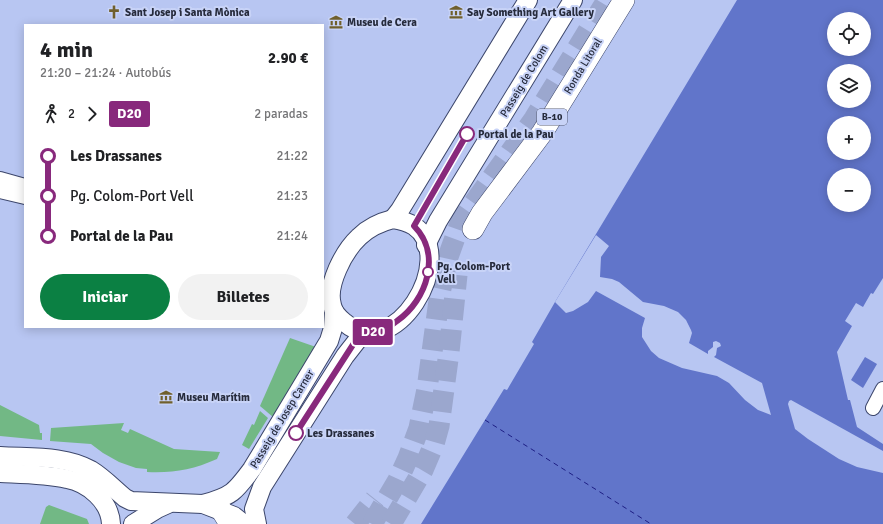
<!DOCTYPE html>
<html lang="es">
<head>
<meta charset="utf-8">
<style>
  :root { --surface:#fff; --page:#f2f2f2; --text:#202124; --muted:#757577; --accent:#0b8043 }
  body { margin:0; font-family:Signika,sans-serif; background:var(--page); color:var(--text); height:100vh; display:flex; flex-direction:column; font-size:15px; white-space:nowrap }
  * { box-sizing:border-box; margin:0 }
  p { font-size:13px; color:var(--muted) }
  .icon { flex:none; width:22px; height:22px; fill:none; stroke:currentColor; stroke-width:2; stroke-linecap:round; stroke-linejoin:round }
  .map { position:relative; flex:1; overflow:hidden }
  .sheet { position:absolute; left:24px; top:24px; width:300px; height:304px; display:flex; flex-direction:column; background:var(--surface); border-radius:0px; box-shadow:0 2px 10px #0003 }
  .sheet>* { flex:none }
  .badge { padding:0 8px; border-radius:3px; font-size:14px; line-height:26px }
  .controls { position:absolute; left:827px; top:12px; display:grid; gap:8px }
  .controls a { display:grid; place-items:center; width:44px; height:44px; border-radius:50%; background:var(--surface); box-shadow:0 2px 10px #0003; font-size:20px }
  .map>.badge { position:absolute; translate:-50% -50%; box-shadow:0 0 0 2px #fff }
  .legs { display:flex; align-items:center; gap:6px; height:44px; padding:0 16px; font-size:13px }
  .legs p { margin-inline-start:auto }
  .overview { display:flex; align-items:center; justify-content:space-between; height:68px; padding:0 16px }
  h1 { font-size:22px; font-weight:700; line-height:30px }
  .primary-button { display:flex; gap:8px; margin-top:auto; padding:8px 16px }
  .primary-button a { flex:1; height:46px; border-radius:24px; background:var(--accent); color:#fff; font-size:16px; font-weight:700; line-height:46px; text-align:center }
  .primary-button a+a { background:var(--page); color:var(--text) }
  ul { padding:0 16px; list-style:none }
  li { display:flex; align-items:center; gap:14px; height:40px; font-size:15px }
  li i { display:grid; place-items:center; width:6px; height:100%; margin:0 5px; background:currentColor }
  li i::after { content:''; width:10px; height:10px; margin:-5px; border:3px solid; border-radius:50%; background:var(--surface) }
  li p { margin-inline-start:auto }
  li:first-child i { background:linear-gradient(#0000 50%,currentColor 0) }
  li:last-child i { background:linear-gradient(currentColor 50%,#0000 0) }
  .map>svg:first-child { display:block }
  .green { fill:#72b885 }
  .water { fill:#6175ca; fill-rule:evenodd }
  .pier { fill:#b8c6f2 }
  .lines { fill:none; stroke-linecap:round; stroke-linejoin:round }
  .ferry { stroke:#1d1e84; stroke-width:1; stroke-dasharray:5 4; stroke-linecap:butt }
  .highway-tunnel { stroke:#9ba7ce; stroke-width:21; stroke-dasharray:21 10; stroke-linecap:butt }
  .minor-casing { stroke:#3c466b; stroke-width:16 }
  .major-casing { stroke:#3c466b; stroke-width:20 }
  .highway-casing { stroke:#3c466b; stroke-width:22 }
  .minor { stroke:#fff; stroke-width:14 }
  .major { stroke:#fff; stroke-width:18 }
  .highway { stroke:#fff; stroke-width:21 }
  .line-1-casing { stroke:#fff; stroke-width:9 }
  .line-1 { stroke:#88297c; stroke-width:6 }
  .stop-1-dot { fill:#fff; stroke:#88297c; stroke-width:2 }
  .labels { text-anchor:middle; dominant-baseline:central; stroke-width:4; stroke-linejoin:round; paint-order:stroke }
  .shield { fill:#c8d3f7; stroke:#575d74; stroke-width:1 }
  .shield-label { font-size:10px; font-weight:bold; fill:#262b3c }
  .poi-label { font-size:11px; font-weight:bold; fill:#262b3c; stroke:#c8d3f7; text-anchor:start }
  .street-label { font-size:11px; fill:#262b3c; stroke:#c8d3f7 }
  .stop-label { font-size:11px; font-weight:bold; fill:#262b3c; stroke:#c8d3f7; text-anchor:start }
</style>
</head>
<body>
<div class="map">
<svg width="883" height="524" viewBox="0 0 883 524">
  <rect width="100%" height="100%" fill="#b8c6f2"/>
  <g class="green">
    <polygon points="290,338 316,347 273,417 260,406"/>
    <polygon points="0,405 39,425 40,433 42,433 42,440 0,436"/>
    <polygon points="260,411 268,418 249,449 242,445 252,424 254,425"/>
    <path d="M124,423l-3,7 7,3 2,-4 44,20 46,3 -3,7c-25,11 -43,14 -70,13v-3l-11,-1 -17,-6 -16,-9 -12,-9 -41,-3 1,-13z"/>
    <polygon points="49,505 87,519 89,524 40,524 46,507"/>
  </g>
  <g class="water">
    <path d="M737,0h146v278l-10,16 -2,-1 -8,14 -7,-4 -11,18 7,5 -15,26 11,48h2l7,27 26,17v80h-462l83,-135 3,1 27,-46 -2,-2 23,-40zM834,19h30v30h-30zM834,71h30v30h-30zM834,123h30v30h-30zM834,175h30v30h-30z"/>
    <polygon points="865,357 877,364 863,388 851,380"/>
  </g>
  <g class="pier">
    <polygon points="596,235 609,246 601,257 600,277 612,279 619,282 643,302 664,306 678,312 686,320 691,330 692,333 689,343 708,354 708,351 713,347 713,342 716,341 720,343 721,346 717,348 716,355 714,357 762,383 771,415 758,410 745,400 729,383 717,376 682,368 659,358 651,351 642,337 642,328 645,318 596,291 588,302 573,311 566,313 555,302"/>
    <polygon points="791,400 883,451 883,473 857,467 839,459 808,439 795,429 788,404 789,401"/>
  </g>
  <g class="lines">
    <polyline class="ferry" points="485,420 651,524"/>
    <g class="highway-tunnel">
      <polyline points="355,524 375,499"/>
      <polyline points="372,524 398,480 408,458 419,428 427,389 440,293 448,257 461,221 534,119 607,0"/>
      <polyline points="391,524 423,470 434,444 439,426 449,352 457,275"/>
    </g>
    <g class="minor-casing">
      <g id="minor">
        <polyline points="0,179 25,186"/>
        <polyline points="0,191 25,197"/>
        <polyline points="873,408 883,389"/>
      </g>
    </g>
    <g class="major-casing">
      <g id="major">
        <path d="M393,219c7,1 15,3 21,7 46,31 -20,141 -70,96 -5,-4 -11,-10 -12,-17 -6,-20 12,-54 27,-68 9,-9 22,-15 34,-18z"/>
        <polyline points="393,219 400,210 528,0"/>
        <polyline points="426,245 438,221 573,0"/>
        <path d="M0,456c30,2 65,-1 91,14 13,8 23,19 34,28l6,3 72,3 31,12 10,8"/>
        <path d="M0,473c22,1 46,1 67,6 21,4 43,22 44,45"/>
        <path d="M203,504c29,-8 32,-12 49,-35l77,-128 4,-13 1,-17"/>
        <polyline points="133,524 157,509 168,504"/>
        <polyline points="257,524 254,509 262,487 345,356 363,333"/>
      </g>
    </g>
    <g class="highway-casing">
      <g id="highway">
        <polyline points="473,229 482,213 542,133 624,0"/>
        <polyline points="222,511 230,524"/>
      </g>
    </g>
    <use href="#minor" class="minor"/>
    <use href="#major" class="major"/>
    <use href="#highway" class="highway"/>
  </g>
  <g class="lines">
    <g class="line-1-casing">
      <path id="line-1" d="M296,433l60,-93c2,-2 5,-5 7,-6 4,-2 11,-2 15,-3 7,-2 13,-5 19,-10 30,-21 45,-67 17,-95l53,-92"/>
    </g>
    <use href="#line-1" class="line-1"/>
  </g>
  <defs>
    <g id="church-bare" transform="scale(1.08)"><path d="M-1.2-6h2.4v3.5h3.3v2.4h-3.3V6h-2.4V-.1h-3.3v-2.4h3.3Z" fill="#70602d" stroke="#c8d3f7" stroke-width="2.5" paint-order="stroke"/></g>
    <g id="museum-bare" transform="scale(1.08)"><path d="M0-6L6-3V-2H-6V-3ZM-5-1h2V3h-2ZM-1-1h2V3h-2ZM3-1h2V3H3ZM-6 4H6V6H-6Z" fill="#70602d" stroke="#c8d3f7" stroke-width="2.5" paint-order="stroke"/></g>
  </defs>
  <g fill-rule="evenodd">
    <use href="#church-bare" x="114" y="12"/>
    <use href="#museum-bare" x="456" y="12"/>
    <use href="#museum-bare" x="336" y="22"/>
    <use href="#museum-bare" x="166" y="397"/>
  </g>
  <g class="stop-1-dot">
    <circle cx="467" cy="134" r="7"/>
    <circle cx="428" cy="272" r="5"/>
    <circle cx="296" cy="433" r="7"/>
  </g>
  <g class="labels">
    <rect class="shield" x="537" y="109" width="30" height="16" rx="3"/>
    <g class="shield-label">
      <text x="552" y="117">B-10</text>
    </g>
    <g class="poi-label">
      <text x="125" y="12">Sant Josep i Santa Mònica</text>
      <text x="467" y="12">Say Something Art Gallery</text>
      <text x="347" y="22">Museu de Cera</text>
      <text x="177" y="397">Museu Marítim</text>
    </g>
    <g class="street-label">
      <text transform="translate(583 66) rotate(-59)">Ronda Litoral</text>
      <text transform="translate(524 81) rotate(-59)">Passeig de Colom</text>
      <text transform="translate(282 419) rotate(-59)">Passeig de Josep Carner</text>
    </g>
    <g class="stop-label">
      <text x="478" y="134">Portal de la Pau</text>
      <text x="437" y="266">Pg. Colom-Port<tspan x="437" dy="13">Vell</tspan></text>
      <text x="307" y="433">Les Drassanes</text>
    </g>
  </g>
</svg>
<div class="controls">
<a><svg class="icon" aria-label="locate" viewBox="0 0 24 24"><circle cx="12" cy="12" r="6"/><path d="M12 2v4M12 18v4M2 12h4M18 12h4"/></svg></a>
<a><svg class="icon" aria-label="layers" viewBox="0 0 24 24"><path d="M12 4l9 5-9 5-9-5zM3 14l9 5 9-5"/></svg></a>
<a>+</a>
<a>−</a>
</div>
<b class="badge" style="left:373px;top:332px;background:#88297c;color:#fff">D20</b>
<section class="sheet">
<div class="overview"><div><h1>4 min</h1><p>21:20 – 21:24 · Autobús</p></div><b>2.90 €</b></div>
<div class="legs"><svg class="icon" aria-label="walk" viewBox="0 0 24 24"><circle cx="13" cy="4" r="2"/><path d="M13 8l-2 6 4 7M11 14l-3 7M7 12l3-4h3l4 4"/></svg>2<svg class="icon" aria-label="forward" viewBox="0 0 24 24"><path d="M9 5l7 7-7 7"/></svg><b class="badge" style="background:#88297c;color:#fff">D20</b><p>2 paradas</p></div>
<ul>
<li><i style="color:#88297c"></i><b>Les Drassanes</b><p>21:22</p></li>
<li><i style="color:#88297c"></i><span>Pg. Colom-Port Vell</span><p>21:23</p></li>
<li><i style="color:#88297c"></i><b>Portal de la Pau</b><p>21:24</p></li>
</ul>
<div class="primary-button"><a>Iniciar</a><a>Billetes</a></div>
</section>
</div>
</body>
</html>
